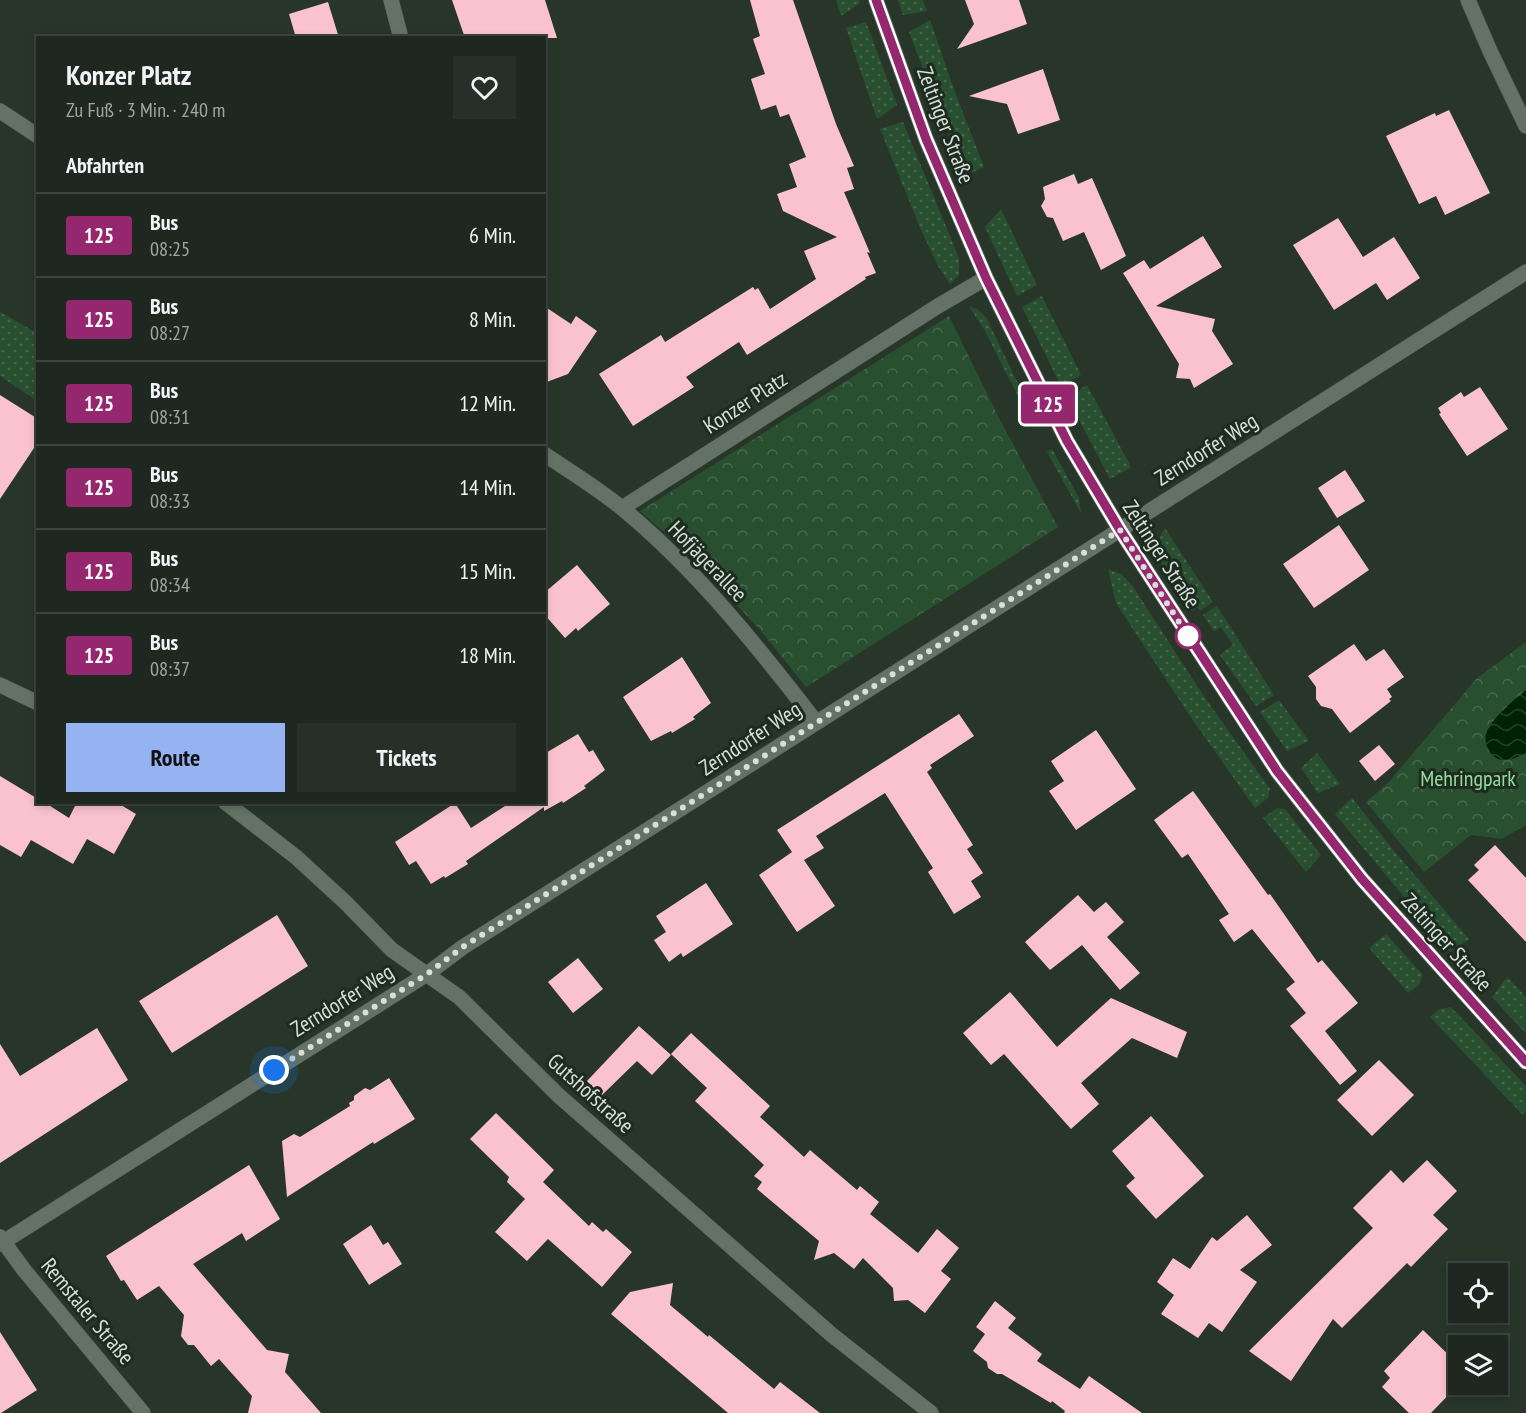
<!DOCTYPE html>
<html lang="de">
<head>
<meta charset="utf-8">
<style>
  :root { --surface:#1e2820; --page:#263029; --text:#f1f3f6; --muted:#a1a6a5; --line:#3c443e; --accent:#95b2f1 }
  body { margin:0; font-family:"PT Sans Narrow",sans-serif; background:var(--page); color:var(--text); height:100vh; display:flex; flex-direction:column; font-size:22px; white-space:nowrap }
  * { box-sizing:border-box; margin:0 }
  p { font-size:20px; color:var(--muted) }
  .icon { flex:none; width:33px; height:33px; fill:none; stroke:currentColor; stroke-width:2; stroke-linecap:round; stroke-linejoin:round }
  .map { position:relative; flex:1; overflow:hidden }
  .drawer { position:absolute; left:36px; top:36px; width:510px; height:768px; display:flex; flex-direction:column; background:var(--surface); border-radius:0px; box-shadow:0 3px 9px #0003,0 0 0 2px var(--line) }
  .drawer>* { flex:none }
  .badge { padding:0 12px; border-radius:4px; font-size:21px; line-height:39px }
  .buttons { position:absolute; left:1448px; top:1263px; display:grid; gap:12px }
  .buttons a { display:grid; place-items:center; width:60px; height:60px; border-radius:0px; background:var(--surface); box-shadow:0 3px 9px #0003,0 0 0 2px var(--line); font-size:30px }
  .you { position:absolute; width:30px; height:30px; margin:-15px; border:4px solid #fff; border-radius:50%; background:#1a73e8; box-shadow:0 0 0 9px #1a73e833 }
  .map>.badge { position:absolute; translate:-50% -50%; box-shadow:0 0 0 3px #fff }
  h2 { padding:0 30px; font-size:22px; line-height:54px }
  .round { display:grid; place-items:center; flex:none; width:63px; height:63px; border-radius:0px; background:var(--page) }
  .overview { display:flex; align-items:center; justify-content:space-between; height:102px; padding:0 30px }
  h1 { font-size:28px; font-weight:700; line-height:45px }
  .primary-button { display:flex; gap:12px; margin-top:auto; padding:12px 30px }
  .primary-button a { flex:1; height:69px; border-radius:0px; background:var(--accent); color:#111; font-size:24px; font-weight:700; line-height:69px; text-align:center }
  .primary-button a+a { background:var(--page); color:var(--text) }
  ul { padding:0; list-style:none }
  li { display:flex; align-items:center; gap:18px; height:84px; padding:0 30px; border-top:2px solid var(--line) }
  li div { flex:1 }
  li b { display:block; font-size:22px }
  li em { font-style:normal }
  li .badge { min-width:66px; font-weight:700; text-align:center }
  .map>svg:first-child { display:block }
  .grass { fill:url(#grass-dots) }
  .park { fill:url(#park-crowns) }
  .water { fill:url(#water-waves) }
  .building { fill:#fac2cf }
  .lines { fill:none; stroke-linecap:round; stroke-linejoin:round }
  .minor-casing { stroke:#47534a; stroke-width:16 }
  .minor { stroke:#637265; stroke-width:15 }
  .line-casing { stroke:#fff; stroke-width:14 }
  .line { stroke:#95276e; stroke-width:9 }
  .walk { stroke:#d6dfd8; stroke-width:6; stroke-dasharray:0 10.8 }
  .stop-dot { fill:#fff; stroke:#95276e; stroke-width:3 }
  .labels { text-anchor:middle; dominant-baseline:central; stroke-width:6; stroke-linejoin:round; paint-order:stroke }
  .street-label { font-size:22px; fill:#d6dfd8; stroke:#1e2c20 }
  .park-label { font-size:22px; fill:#93dca0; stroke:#1e2c20 }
</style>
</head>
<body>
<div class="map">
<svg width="1526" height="1413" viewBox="0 0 1526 1413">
  <defs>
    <pattern id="grass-dots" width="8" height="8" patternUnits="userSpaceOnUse" patternTransform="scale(1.5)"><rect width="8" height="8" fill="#294f31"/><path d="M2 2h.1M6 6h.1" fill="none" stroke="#47684e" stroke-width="1.8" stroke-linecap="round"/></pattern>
    <pattern id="park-crowns" width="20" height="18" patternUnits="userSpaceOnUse" patternTransform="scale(1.5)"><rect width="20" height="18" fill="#294f31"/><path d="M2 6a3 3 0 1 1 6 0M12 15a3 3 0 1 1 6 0" fill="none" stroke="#47684e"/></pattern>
    <pattern id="water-waves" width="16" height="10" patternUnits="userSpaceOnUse" patternTransform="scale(1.5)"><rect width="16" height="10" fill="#002207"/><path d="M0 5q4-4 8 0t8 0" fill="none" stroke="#24422a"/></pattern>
  </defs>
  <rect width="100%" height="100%" fill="#28362a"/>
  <g class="grass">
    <polygon points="836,0 859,0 860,3 841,16"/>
    <polygon points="898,0 923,0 927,11 903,15"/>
    <polygon points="930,20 956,95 984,167 964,176 909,32"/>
    <polygon points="866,22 897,105 877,119 846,28"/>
    <polygon points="903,122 959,258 959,275 950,284 938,266 921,230 880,129"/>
    <polygon points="1001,209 1037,285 1017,296 985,227"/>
    <polygon points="1042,296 1081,375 1061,386 1022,307"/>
    <polygon points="969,306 977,309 986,317 1024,396 1019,398 985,331"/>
    <polygon points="0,312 37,333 37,401 0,376"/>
    <polygon points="1087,385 1131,467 1110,479 1067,397"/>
    <polygon points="1052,449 1079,498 1081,513 1047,452"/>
    <path d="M1165,528l48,74 -13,9 -2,-4 -7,4c-15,-24 -46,-55 -26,-83z"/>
    <polygon points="1108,569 1121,574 1132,585 1203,695 1270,789 1268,798 1255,808 1190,716 1116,603"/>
    <polygon points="1217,606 1274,695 1256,706 1220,655 1233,645 1221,627 1214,631 1203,615"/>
    <polygon points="1279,700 1309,741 1287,751 1260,712"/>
    <polygon points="1317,753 1340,784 1318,793 1301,768"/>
    <polygon points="1352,798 1395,852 1469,939 1450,952 1335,814"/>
    <polygon points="1277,808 1285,809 1321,855 1306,872 1263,818"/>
    <polygon points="1386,934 1423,975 1419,985 1408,993 1369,948"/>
    <polygon points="1507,977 1526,997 1526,1034 1492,997"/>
    <polygon points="1451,1007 1526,1086 1526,1112 1523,1115 1430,1017 1440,1009"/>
  </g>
  <g class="park">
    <polygon points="949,316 1001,422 1058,527 806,687 762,632 691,556 640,511"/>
    <polygon points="1526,642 1526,825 1502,839 1471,835 1424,872 1366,802 1388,783 1477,678"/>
  </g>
  <path class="water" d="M1526,690v63c-7,3 -15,8 -23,7 -13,-1 -21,-18 -16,-29 9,-17 25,-29 39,-41z"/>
  <g class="building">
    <polygon points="452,0 545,0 557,38 465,38"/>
    <polygon points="750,0 793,0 836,124 854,166 847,168 854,189 844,192 870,253 867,252 876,273 865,277 866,279 747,355 739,342 686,377 694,387 633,426 599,374 661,335 665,342 753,287 755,290 758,288 770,309 816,279 804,251 837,237 783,211 777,194 797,187 789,164 806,157 789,114 780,117 776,105 761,110 751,79 765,74 753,39 760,36"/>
    <polygon points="965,0 1019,0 1027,24 957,49 974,24"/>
    <polygon points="328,2 339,38 296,38 289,14"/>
    <polygon points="1043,69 1060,120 1018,134 1007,104 969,96"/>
    <polygon points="1449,110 1490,193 1445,215 1436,196 1419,204 1386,136 1435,113 1436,116"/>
    <polygon points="1074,174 1078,184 1092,178 1126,256 1101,270 1084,232 1063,241 1053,218 1047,217 1041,206 1045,199 1043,187"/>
    <polygon points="1338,218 1363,257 1394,237 1420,278 1387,300 1376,283 1334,310 1293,245"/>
    <polygon points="1203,236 1222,267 1156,306 1215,319 1212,331 1233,364 1194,388 1190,379 1176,378 1179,364 1123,273 1144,260 1150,269"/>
    <polygon points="544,306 571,324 576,316 597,331 568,374 544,383"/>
    <polygon points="1480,387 1508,429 1467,456 1439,414 1441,413 1438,408 1461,392 1464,397"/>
    <polygon points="0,395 38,419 38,442 0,499"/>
    <polygon points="1345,470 1365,501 1337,518 1318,488"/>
    <polygon points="1339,525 1369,570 1314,608 1283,564"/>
    <polygon points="577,565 610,604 578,631 576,628 565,638 544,614 544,593"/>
    <polygon points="1354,644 1366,661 1384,649 1404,677 1387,689 1392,697 1389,699 1391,701 1350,733 1332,709 1321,706 1316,699 1316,687 1308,676"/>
    <polygon points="682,657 711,703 693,717 695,719 672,733 671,731 651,741 623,697"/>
    <polygon points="959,714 974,736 930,765 932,768 927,772 973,845 967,849 983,873 971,881 981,897 954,914 928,872 933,868 885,793 816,836 824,848 804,860 835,906 797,932 759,875 792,852 777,830"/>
    <polygon points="1096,730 1136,789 1076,830 1049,791 1064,781 1051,761"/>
    <polygon points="578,734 589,752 593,750 605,770 584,786 586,788 563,803 562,801 544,811 544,807 466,861 468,864 445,878 444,876 431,884 416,861 409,865 395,842 455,803 471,828 511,802 544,802 544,754"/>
    <polygon points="1379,745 1395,764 1375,781 1359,761"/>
    <polygon points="0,776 38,799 38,802 44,802 69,818 77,802 116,802 136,814 114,854 87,839 73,864 31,840 21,857 0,845"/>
    <polygon points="1193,791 1268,895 1270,894 1318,963 1322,960 1358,1003 1325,1031 1357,1071 1340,1085 1290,1026 1306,1013 1286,989 1295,982 1252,929 1234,942 1219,920 1229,914 1188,854 1182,858 1154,820"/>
    <polygon points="1495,845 1526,878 1526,942 1468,880 1479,870 1474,865"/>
    <polygon points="706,883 733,924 683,957 681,953 669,962 654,940 666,932 656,916"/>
    <polygon points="1078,895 1094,912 1106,902 1124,922 1107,937 1140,973 1120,990 1082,945 1050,970 1025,942"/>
    <polygon points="277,915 308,966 172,1053 139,1001"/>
    <polygon points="578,958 603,989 573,1013 548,982"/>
    <polygon points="1010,992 1057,1047 1111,998 1187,1032 1177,1058 1132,1038 1081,1083 1099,1104 1071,1129 1004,1054 991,1065 963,1033"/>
    <polygon points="639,1026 671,1055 652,1075 637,1061 601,1096 587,1081"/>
    <polygon points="97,1028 128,1080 0,1163 0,1044 20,1076"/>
    <polygon points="691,1033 770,1106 760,1117 804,1157 810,1150 857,1190 860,1186 879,1202 870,1214 918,1253 937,1229 959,1248 941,1271 951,1279 925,1313 908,1300 894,1301 893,1288 863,1258 854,1269 834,1253 814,1260 819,1241 757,1189 762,1182 754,1176 764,1165 695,1101 707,1088 671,1054"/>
    <polygon points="1379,1060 1414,1095 1372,1136 1337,1100"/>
    <polygon points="389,1078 415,1119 374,1144 373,1142 287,1197 282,1141 294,1134 300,1137 350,1106 349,1103 354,1100 354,1096 365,1088 370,1090"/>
    <polygon points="496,1113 554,1170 543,1182 589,1226 592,1222 603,1232 606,1229 632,1252 602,1287 548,1239 527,1261 495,1232 525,1199 507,1182 509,1177 470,1139"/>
    <polygon points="1151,1116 1204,1176 1156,1219 1126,1186 1135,1178 1112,1151"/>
    <polygon points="1427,1160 1457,1191 1433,1215 1448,1229 1411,1267 1407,1263 1342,1328 1333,1319 1291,1381 1249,1351 1373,1228 1353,1208 1391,1170 1403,1183"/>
    <polygon points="249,1165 280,1219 246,1241 242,1233 193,1264 267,1350 289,1354 285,1372 321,1413 248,1413 252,1396 219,1359 211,1366 194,1345 188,1345 181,1336 184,1315 159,1286 137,1300 124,1280 121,1281 106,1256"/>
    <polygon points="1247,1215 1272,1245 1240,1270 1257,1282 1222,1332 1209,1323 1198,1338 1161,1314 1174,1295 1157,1282 1173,1258 1190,1269 1212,1237 1217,1241"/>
    <polygon points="371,1225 383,1245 388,1242 402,1264 369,1285 343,1244"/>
    <polygon points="673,1283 670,1305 708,1337 709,1335 774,1389 780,1382 820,1413 728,1413 611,1314 630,1292"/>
    <polygon points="995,1301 1016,1318 1008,1328 1042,1354 1037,1361 1080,1389 1089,1376 1142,1413 1064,1413 1065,1411 1052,1401 1051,1403 1002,1374 997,1374 988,1368 987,1362 973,1351 985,1334 976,1327"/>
    <polygon points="1423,1330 1458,1364 1458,1385 1431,1413 1409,1413 1382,1387 1390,1378 1384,1371"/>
    <polygon points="0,1332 37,1390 1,1413 0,1413"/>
  </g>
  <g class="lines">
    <g class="minor-casing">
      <g id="minor">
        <polyline points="391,0 401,38"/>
        <polyline points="876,0 926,139 986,278 1067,441 1120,530 1277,771 1362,879 1526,1062"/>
        <polyline points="1468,0 1490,51 1526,126"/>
        <polyline points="0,111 38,136"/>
        <path d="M544,454c27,18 55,35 79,55 74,61 135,138 193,213"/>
        <polyline points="622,508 938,306 986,278"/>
        <polyline points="0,685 38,703"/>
        <polyline points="225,802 296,857 345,902 392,950 459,997 558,1095 832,1335 931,1413"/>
        <polyline points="0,1237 24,1270 143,1413"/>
        <polyline points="0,1244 427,974 463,947 1526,272"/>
      </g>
    </g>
    <use href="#minor" class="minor"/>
  </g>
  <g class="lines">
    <g class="line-casing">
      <polyline id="line" points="876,0 926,139 986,278 1067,441 1120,530 1277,771 1362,879 1526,1062"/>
    </g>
    <use href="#line" class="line"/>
    <polyline class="walk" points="274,1070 427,974 463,947 1120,530 1188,636"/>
  </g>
  <circle class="stop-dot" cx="1188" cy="636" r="12"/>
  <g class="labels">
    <g class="street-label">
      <text transform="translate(946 125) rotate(69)">Zeltinger Straße</text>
      <text transform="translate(745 402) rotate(-33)">Konzer Platz</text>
      <text transform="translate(1206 449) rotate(-32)">Zerndorfer Weg</text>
      <text transform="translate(1162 554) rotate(57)">Zeltinger Straße</text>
      <text transform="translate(708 561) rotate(46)">Hofjägerallee</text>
      <text transform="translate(750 738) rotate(-33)">Zerndorfer Weg</text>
      <text transform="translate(1447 942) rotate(48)">Zeltinger Straße</text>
      <text transform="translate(342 1000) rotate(-32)">Zerndorfer Weg</text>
      <text transform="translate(591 1093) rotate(42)">Gutshofstraße</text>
      <text transform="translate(88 1311) rotate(50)">Remstaler Straße</text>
    </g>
    <g class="park-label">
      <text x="1468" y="778">Mehringpark</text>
    </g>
  </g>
</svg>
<div class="buttons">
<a><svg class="icon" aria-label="locate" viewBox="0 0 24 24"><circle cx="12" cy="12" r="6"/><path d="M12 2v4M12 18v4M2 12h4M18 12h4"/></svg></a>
<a><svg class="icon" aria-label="layers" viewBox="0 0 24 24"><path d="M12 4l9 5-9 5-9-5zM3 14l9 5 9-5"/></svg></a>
</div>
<div class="you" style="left:274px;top:1070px"></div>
<b class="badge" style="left:1048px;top:404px;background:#95276e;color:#fff">125</b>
<section class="drawer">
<div class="overview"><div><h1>Konzer Platz</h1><p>Zu Fuß · 3 Min. · 240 m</p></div><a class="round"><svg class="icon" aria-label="heart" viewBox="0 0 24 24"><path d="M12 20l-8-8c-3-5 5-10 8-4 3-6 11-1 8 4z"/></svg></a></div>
<h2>Abfahrten</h2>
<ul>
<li><span class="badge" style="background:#95276e;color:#fff">125</span><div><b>Bus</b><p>08:25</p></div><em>6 Min.</em></li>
<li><span class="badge" style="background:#95276e;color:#fff">125</span><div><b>Bus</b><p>08:27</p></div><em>8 Min.</em></li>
<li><span class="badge" style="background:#95276e;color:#fff">125</span><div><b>Bus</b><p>08:31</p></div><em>12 Min.</em></li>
<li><span class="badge" style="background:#95276e;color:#fff">125</span><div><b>Bus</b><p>08:33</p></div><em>14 Min.</em></li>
<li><span class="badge" style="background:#95276e;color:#fff">125</span><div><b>Bus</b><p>08:34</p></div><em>15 Min.</em></li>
<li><span class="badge" style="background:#95276e;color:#fff">125</span><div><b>Bus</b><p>08:37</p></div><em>18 Min.</em></li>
</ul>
<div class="primary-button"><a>Route</a><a>Tickets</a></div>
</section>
</div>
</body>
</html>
